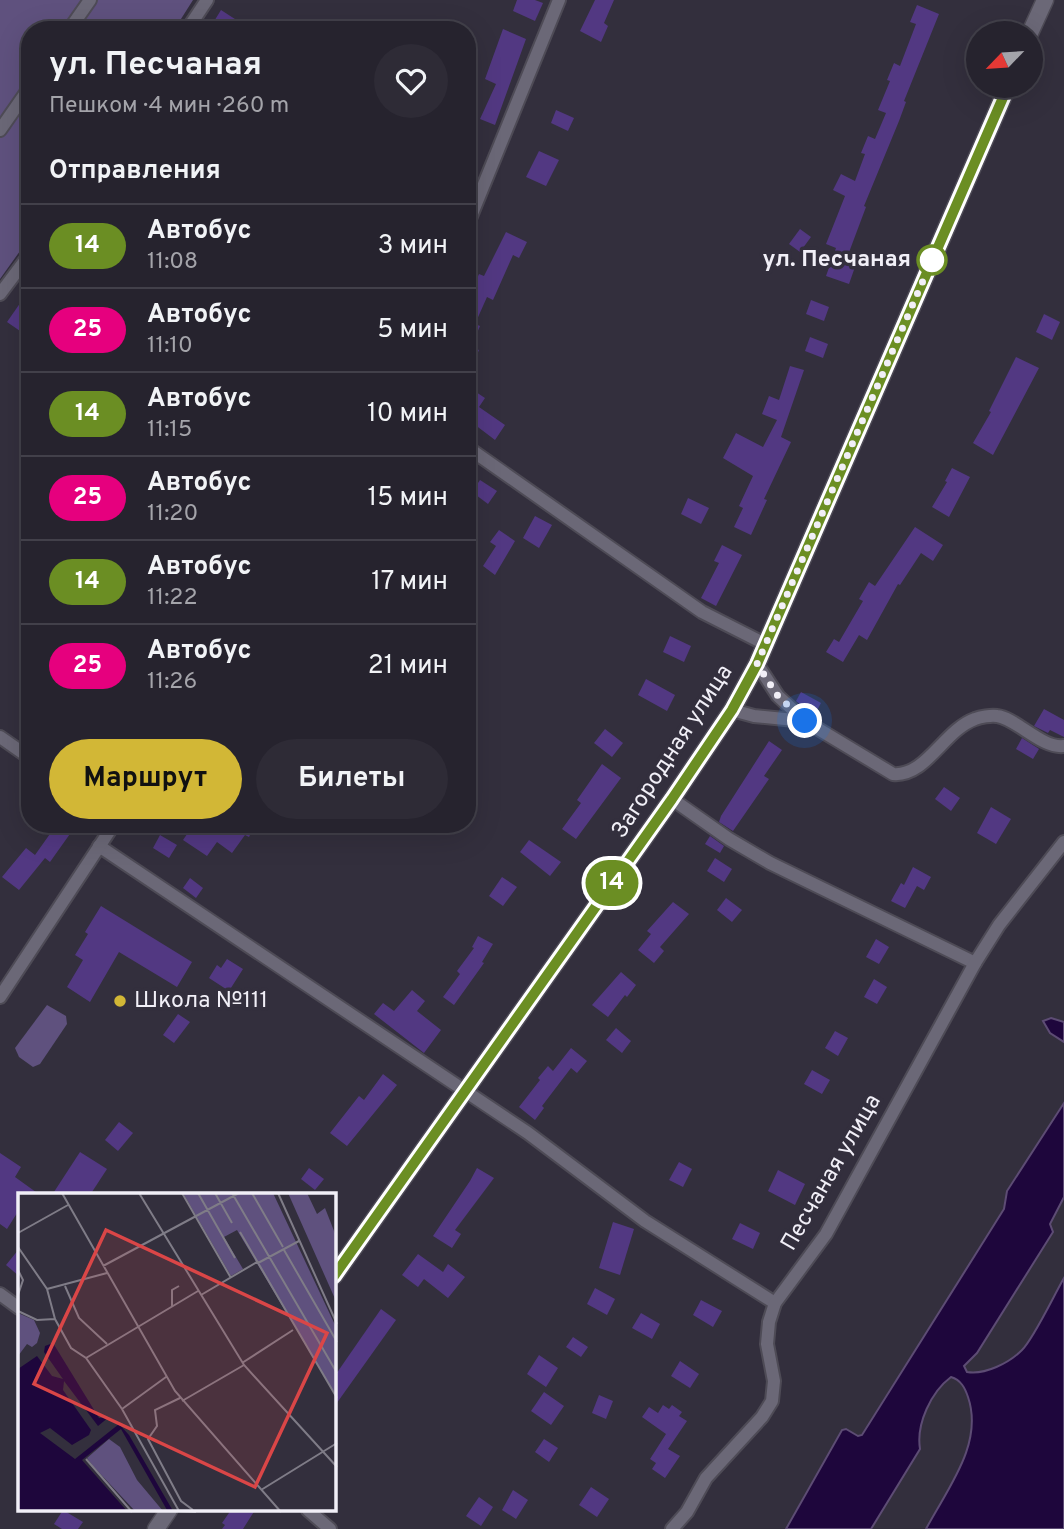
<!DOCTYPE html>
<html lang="ru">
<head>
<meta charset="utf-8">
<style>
  :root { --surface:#26232e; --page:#2e2b36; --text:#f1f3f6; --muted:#a4a4aa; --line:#42404a; --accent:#d2b736 }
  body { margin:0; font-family:Overpass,sans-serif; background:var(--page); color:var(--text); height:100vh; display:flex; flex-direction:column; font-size:26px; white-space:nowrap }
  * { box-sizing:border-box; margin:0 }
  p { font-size:23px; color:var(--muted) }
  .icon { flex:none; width:38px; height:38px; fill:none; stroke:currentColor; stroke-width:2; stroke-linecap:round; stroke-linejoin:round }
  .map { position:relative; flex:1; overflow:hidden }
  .side { position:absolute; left:21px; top:21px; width:455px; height:812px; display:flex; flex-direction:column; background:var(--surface); border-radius:28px; box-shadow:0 7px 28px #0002,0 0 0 2px var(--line) }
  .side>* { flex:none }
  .badge { padding:0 14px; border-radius:23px; font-size:24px; line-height:46px }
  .needle { width:46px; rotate:245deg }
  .tools { position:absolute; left:966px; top:21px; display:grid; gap:14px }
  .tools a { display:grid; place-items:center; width:77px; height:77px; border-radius:50%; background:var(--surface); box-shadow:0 7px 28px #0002,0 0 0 2px var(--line); font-size:35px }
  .you { position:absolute; width:35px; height:35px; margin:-18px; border:5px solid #fff; border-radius:50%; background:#1a73e8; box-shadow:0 0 0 10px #1a73e833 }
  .map>.badge { position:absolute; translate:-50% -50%; box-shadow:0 0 0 4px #fff }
  h2 { padding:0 28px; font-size:26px; line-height:63px }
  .round { display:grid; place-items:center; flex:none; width:74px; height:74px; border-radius:37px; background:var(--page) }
  .head { display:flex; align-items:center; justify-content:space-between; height:119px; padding:0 28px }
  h1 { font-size:33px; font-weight:700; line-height:52px }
  .button { display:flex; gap:14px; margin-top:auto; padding:14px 28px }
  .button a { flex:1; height:80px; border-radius:42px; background:var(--accent); color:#111; font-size:28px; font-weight:700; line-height:80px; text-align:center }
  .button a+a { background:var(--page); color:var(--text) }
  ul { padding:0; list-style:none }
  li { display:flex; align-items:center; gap:21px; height:84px; padding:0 28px; border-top:2px solid var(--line) }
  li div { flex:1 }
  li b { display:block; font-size:26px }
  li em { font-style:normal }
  li .badge { min-width:77px; font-weight:700; text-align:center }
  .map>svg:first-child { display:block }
  .green { fill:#5f517e }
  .water { fill:#1e063c; stroke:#5d4c74; stroke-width:2 }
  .building { fill:#523882 }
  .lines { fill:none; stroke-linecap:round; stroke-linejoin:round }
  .minor-casing { stroke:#4e4b56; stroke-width:16 }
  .tertiary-casing { stroke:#4e4b56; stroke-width:19 }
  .minor { stroke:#6b6877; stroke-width:12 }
  .tertiary { stroke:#6b6877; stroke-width:16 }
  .line-casing { stroke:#fff; stroke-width:16 }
  .line { stroke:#6b8e23; stroke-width:10 }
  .walk { stroke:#f1eff7; stroke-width:7; stroke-dasharray:0 12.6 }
  .stop-dot { fill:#fff; stroke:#6b8e23; stroke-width:3.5 }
  .poi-dot { fill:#d2b736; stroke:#332f3d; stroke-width:2.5 }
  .labels { text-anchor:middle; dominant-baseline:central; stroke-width:7; stroke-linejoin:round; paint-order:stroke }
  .stop-label { font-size:23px; font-weight:bold; fill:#f1eff7; stroke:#332f3d; text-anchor:end }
  .street-label { font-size:23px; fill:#f1eff7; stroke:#332f3d }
  .poi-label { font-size:23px; fill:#f1eff7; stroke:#332f3d; text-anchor:start }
  .inset-road { fill:none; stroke:#7f7c87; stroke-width:2 }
  .view { fill:#da4647; fill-opacity:0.15; stroke:#da4647; stroke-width:3.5 }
  .inset-edge { fill:none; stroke:#f1eff7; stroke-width:3.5 }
</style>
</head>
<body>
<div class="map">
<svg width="1064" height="1529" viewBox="0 0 1064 1529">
  <rect width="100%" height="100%" fill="#332f3d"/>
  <g class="green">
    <polygon points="0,0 193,0 174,30 30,30 30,237 0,279"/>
    <polygon points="47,1005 66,1016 67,1024 40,1064 33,1067 19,1057 15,1048"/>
  </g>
  <g class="water">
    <polygon points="1051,1018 1064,1022 1064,1042 1050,1033 1043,1021"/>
    <path d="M1064,1103v94l-14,27 3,8 -76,121 -13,13 3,6c18,3 42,-9 55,-22 12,-12 32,-55 42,-72v251h-138c21,-40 58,-85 42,-132 -3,-9 -7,-17 -17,-20 -20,15 -35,47 -31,72l-49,80h-85l56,-99 4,-1 12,7 4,-1 142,-226 3,-18z"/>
  </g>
  <g class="building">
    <polygon points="517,0 535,0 543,3 535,21 513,11"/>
    <polygon points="595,0 614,0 604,23 608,26 601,42 580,31"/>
    <polygon points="917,5 939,14 904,101 906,102 899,121 864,206 866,207 845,263 855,267 849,284 826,276 836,248 826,244 845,196 833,190 841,174 855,181 865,154 861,153 868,136 875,139 886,113 878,110 890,81 887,80 894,63 900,66 916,24 910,22"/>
    <polygon points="221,10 238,21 232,30 212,30 215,24 213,23"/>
    <polygon points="503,29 526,39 495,125 480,119 496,84 485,79"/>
    <polygon points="556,110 574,118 568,131 551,123"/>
    <polygon points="539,151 559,160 546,186 526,177"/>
    <polygon points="800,229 811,237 800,252 789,244"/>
    <polygon points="506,232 527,242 519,258 513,255 493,300 487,297 475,324 480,326 471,347 479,350 467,378 467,311 475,292 472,290 479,274 484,276"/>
    <polygon points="30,289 30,318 20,331 7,322"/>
    <polygon points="811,300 829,307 824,321 806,314"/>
    <polygon points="1044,314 1060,322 1052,340 1036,332"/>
    <polygon points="810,337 828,344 823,358 805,351"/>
    <polygon points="1016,357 1039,368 993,455 973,443 991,412 989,411"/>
    <polygon points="790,366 804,370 781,437 791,442 764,499 767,500 751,535 734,527 743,508 739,506 753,476 723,458 736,433 763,447 777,420 762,414 769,396 779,400"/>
    <polygon points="467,386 485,398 479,407 505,425 495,440 470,421 467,426"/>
    <polygon points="952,468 970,477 949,517 932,507 947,482 945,481"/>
    <polygon points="480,480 497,491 488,504 472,492"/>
    <polygon points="688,498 709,508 701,524 681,514"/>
    <polygon points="535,516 552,525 539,548 523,538"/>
    <polygon points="915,527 943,545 933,561 921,553 900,585 898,584 867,640 859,635 843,662 826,652 834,639 839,642 863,601 859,599 869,582 875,586"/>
    <polygon points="499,530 515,541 495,575 483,566 496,546 490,542"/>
    <polygon points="722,545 742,555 716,606 701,598 719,563 714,561"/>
    <polygon points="670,636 691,646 684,662 663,652"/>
    <polygon points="646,679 675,695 667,711 638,695"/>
    <polygon points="801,692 821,703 814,716 796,701"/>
    <polygon points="1044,709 1064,720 1064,737 1050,730 1048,733 1034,726"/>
    <polygon points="605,729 623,743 612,757 594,743"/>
    <polygon points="1022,738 1039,749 1033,759 1016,749"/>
    <polygon points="769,741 782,750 764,776 769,779 733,831 719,822 721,816"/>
    <polygon points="602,764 621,778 576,839 562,829 581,803 577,800"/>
    <polygon points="944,787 960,798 951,811 935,799"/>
    <polygon points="991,807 1011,819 996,844 977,833"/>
    <polygon points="57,824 77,824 50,862 45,858 19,890 2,877 26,848 35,855"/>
    <polygon points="194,824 255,824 249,837 245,835 232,853 217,842 207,856 183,840"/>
    <polygon points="160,835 177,845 169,858 153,848"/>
    <polygon points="710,836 724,846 720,853 705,844"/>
    <polygon points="529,840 561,862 550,876 520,852"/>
    <polygon points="715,858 732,869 724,882 707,871"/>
    <polygon points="913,867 931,877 924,890 917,886 905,908 891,901 901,883 904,885"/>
    <polygon points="502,877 517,887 503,906 489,896"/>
    <polygon points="190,878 203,888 196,898 183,888"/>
    <polygon points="726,898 742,910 732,922 717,910"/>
    <polygon points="673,902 689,914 660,947 664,951 654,963 638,950 651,934 647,931"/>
    <polygon points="101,906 192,962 177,987 119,952 90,1002 67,987 83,960 75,955 88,934 85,932"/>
    <polygon points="478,936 493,944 482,962 484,963 454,1005 443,997 460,974 457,971 474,948 472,947"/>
    <polygon points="876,939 889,947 879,964 866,957"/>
    <polygon points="227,959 243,969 229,991 209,978 217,965 221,968"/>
    <polygon points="621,972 636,985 627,997 625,995 608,1017 592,1005"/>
    <polygon points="874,979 887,987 877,1004 864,997"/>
    <polygon points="412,990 425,1001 417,1011 441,1030 424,1053 374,1014 383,1003 394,1011"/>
    <polygon points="178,1014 190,1022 174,1043 163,1035"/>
    <polygon points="616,1028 631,1041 622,1053 606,1040"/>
    <polygon points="835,1031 848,1038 838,1056 825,1048"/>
    <polygon points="571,1048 587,1061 577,1073 571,1068 542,1106 544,1108 535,1120 519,1107 540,1080 538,1078 548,1066 553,1071"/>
    <polygon points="812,1070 830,1080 822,1094 804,1084"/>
    <polygon points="383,1074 397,1085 347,1146 330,1133 359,1096 364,1100"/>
    <polygon points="119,1122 133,1133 118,1151 105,1140"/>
    <polygon points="80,1152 107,1169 90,1195 52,1195"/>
    <polygon points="0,1153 21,1167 15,1177 40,1195 19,1195 19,1210 7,1229 0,1224"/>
    <polygon points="679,1162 692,1169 683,1187 669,1180"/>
    <polygon points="309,1168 324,1179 315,1190 301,1179"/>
    <polygon points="477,1168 494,1178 455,1230 461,1234 452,1248 433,1236 470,1181"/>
    <polygon points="778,1170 805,1184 795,1205 768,1191"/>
    <polygon points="613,1222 634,1229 620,1275 599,1268"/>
    <polygon points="740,1223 760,1233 753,1249 732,1239"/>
    <polygon points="19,1249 19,1276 6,1265"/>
    <polygon points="418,1254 443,1272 448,1264 465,1277 448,1298 424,1279 418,1287 402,1275"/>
    <polygon points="595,1288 615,1299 607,1315 587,1304"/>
    <polygon points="701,1300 722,1311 713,1327 693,1315"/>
    <polygon points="381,1309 396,1320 334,1407 334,1377"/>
    <polygon points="641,1313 660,1324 652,1339 632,1328"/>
    <polygon points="573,1337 588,1347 581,1357 566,1347"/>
    <polygon points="539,1355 558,1368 546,1387 527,1374"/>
    <polygon points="680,1361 699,1374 690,1388 671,1376"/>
    <polygon points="544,1392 564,1406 551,1425 531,1411"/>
    <polygon points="599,1395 613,1401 606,1419 592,1413"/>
    <polygon points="663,1405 669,1409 672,1405 682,1412 679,1416 687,1421 668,1449 680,1456 665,1478 652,1469 656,1463 650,1459 666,1434 642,1417 649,1407 658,1413"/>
    <polygon points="544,1439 558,1448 549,1462 535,1452"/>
    <polygon points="591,1487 609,1499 597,1517 579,1505"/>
    <polygon points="513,1490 528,1500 516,1519 502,1510"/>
    <polygon points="479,1497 493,1507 481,1526 466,1516"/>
    <polygon points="63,1510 83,1522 78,1529 62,1529 54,1524"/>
    <polygon points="231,1510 255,1510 243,1529 222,1529 225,1525 222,1523"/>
  </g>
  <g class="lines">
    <g class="minor-casing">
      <g id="minor">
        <polyline points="69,30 90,0"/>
        <polyline points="187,30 207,0"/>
        <polyline points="0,130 30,87"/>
        <polyline points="467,226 559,0"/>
        <polyline points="0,294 30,254"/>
        <polyline points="467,447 702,612 765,644"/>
        <path d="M757,664l21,32 27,25 88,53c33,3 51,-44 82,-55 5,-2 16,-4 22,-3 19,2 45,33 67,30"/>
        <polyline points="732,710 754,716 805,721"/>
        <polyline points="0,737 30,758"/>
        <polyline points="672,799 729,839 770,863 975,963"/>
        <polyline points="99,846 528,1133 645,1221 775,1303"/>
        <polyline points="0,997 114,824"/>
        <polyline points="0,1294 19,1308"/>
        <polyline points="308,1510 330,1529"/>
        <polyline points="672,1529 687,1512 706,1478 762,1417 772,1401 774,1381 767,1344 769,1322 775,1303 826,1234 975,963 999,925 1064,842"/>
      </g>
    </g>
    <g class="tertiary-casing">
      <g id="tertiary">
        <polyline points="1030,33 1045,0"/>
        <polyline points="334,1276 672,799 732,710 757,664 1008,86"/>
        <polyline points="156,1529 169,1510"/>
      </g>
    </g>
    <use href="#minor" class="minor"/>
    <use href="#tertiary" class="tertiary"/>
  </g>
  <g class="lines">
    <g class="line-casing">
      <polyline id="line" points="334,1276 672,799 732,710 757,664 1008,86"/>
    </g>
    <use href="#line" class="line"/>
    <polyline class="walk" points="805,721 778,696 757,664 932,260"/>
  </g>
  <circle class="stop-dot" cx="932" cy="260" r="14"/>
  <circle class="poi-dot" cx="120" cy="1001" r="7"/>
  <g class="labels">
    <g class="stop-label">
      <text x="911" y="260">ул. Песчаная</text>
    </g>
    <g class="street-label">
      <text transform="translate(673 752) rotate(-57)">Загородная улица</text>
      <text transform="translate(832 1173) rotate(-60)">Песчаная улица</text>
    </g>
    <g class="poi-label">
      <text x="134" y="1001">Школа №111</text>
    </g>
  </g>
  <g transform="translate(18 1193)">
    <rect width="318" height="318" fill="#332f3d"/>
    <path d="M165,0h90l63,134v69l-99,-166 -13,7 19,32 -12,7zM270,0h19l10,21 8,-6 11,28v65zM0,120l16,7 6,13 -3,10 -5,4 -5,-3 -9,12zM91,246l11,8 17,33 26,31h-28l-42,-45 -6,-8z" fill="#5f517e"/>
    <path d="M35,150l46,75 10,-1 -11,9 -34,-45 -1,9 28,40 -2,5 -17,10 -22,-17 -10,5 35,26 44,-35 10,11 44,76 -6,-1 -46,-81 -39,31 45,51h-109v-142l19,-13 15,20 11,3 -19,-27 1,-6z" fill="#1e063c"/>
    <path class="inset-road" d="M44,0l113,198 106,121M121,0l105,172 93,102M164,0l49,85M180,0l37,65M197,0l17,30M214,0l105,180M234,0l31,54M260,0l59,131M222,39l97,166M0,40l50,-28M0,54l29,42 8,30 16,29 15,10 36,51 57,102 17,1M266,57l53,92M240,70l41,-22M85,73l136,-73M0,77l5,10 -5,15M47,93l14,32 28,26M29,96l60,-16M183,102l56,-33M154,113v-16l7,-4M0,118l19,9 18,-1M68,165l112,-67M224,170l51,-33M162,205l-25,12 2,16 -9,13 33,62 12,9M164,208l62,-36M104,216l44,-32M68,266l46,53M243,297l76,-47"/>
    <path class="view" d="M88,37l221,103 -72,154 -221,-103z"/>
    <rect width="318" height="318" class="inset-edge"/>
  </g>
</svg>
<div class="tools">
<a><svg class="needle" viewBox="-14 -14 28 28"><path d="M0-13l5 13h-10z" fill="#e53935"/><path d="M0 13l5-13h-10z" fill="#a4a4aa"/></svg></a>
</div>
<div class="you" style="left:805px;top:721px"></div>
<b class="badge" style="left:612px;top:883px;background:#6b8e23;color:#fff">14</b>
<section class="side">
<div class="head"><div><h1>ул. Песчаная</h1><p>Пешком · 4 мин · 260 m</p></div><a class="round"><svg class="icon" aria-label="heart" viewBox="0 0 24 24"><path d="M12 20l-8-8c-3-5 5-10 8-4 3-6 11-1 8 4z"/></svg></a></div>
<h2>Отправления</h2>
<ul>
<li><span class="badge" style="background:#6b8e23;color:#fff">14</span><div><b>Автобус</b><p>11:08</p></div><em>3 мин</em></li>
<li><span class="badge" style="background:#e6007e;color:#fff">25</span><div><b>Автобус</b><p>11:10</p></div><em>5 мин</em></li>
<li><span class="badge" style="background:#6b8e23;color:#fff">14</span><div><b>Автобус</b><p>11:15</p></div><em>10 мин</em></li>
<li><span class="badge" style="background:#e6007e;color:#fff">25</span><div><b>Автобус</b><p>11:20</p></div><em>15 мин</em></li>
<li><span class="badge" style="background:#6b8e23;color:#fff">14</span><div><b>Автобус</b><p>11:22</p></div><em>17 мин</em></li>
<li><span class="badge" style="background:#e6007e;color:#fff">25</span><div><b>Автобус</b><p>11:26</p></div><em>21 мин</em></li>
</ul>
<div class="button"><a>Маршрут</a><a>Билеты</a></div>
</section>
</div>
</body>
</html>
